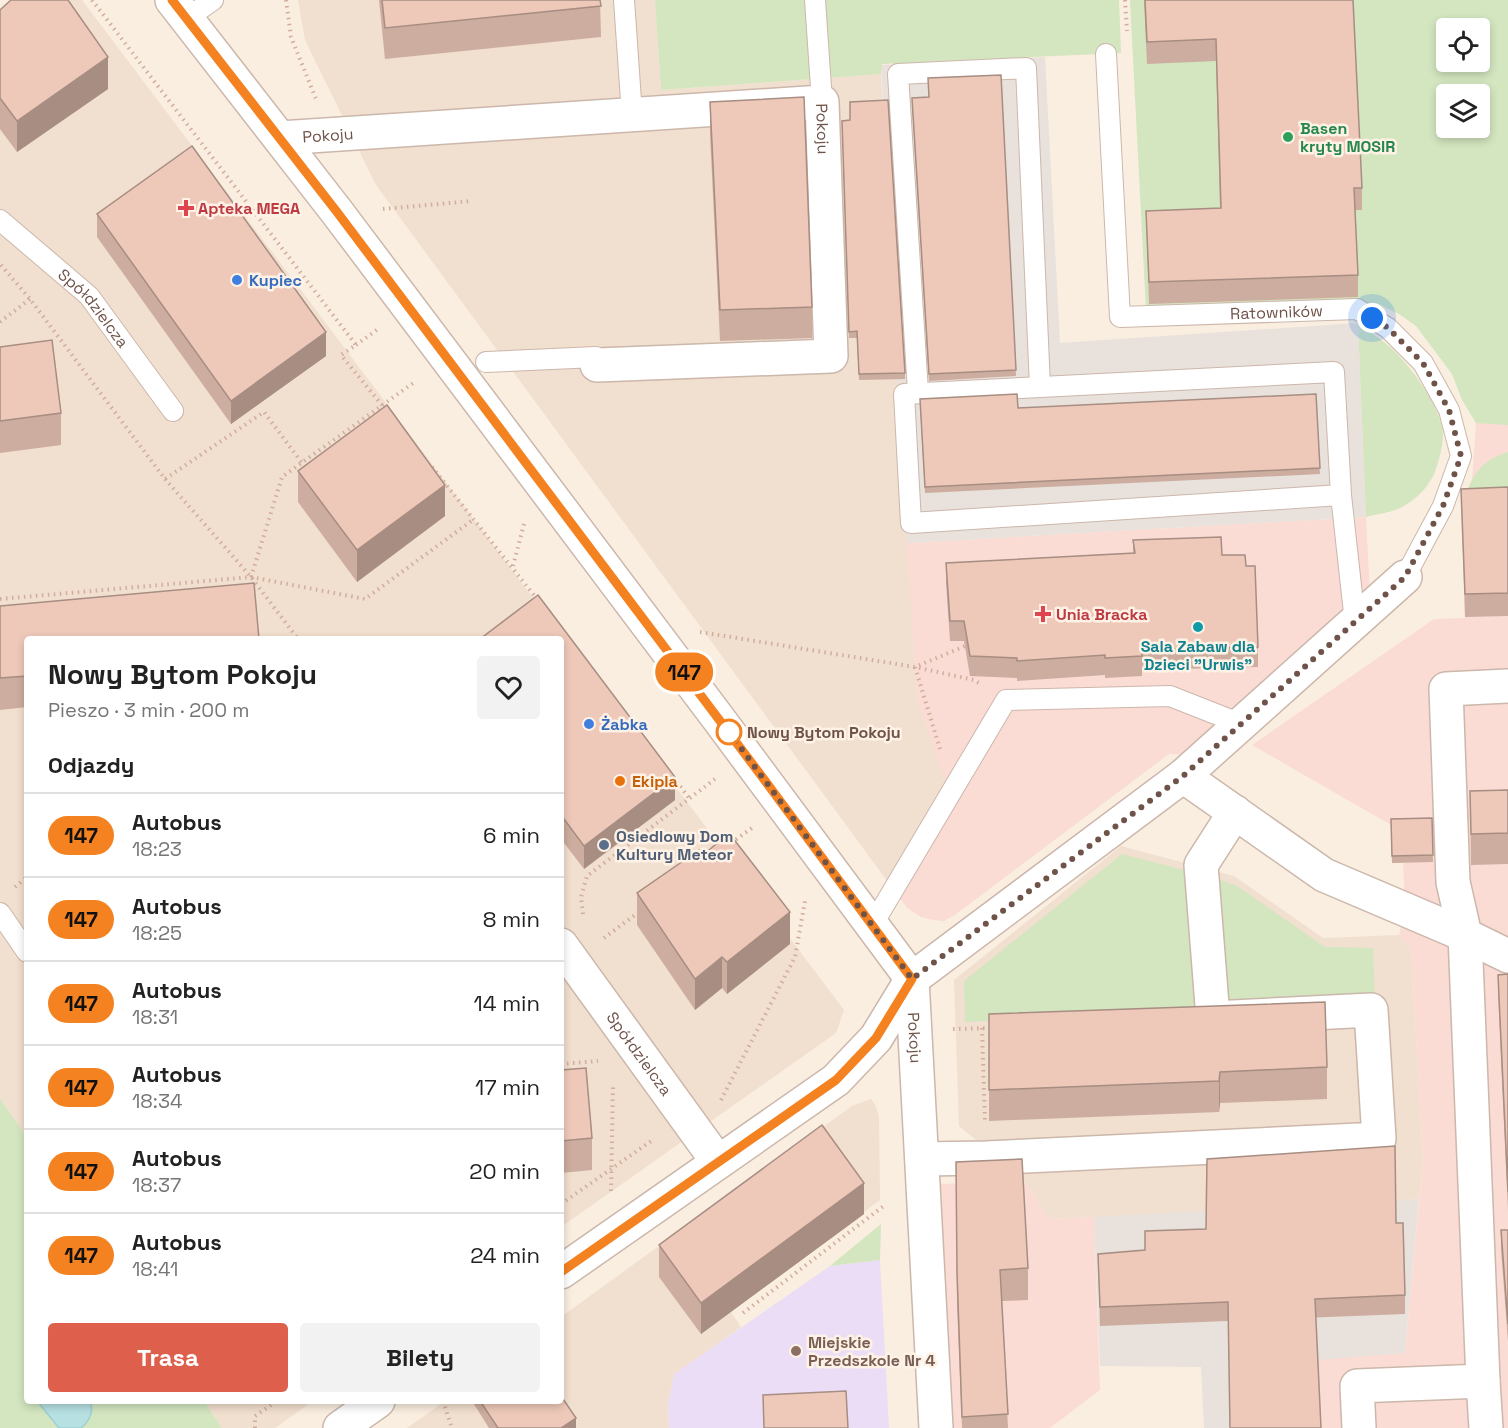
<!DOCTYPE html>
<html lang="pl">
<head>
<meta charset="utf-8">
<style>
  :root { --surface:#fff; --page:#f2f2f2; --text:#222; --muted:#767676; --line:#e0e0e0; --accent:#de5f4c }
  body { margin:0; font-family:"Space Grotesk",sans-serif; background:var(--page); color:var(--text); height:100vh; display:flex; flex-direction:column; font-size:22px; white-space:nowrap }
  * { box-sizing:border-box; margin:0 }
  p { font-size:20px; color:var(--muted) }
  .icon { flex:none; width:33px; height:33px; fill:none; stroke:currentColor; stroke-width:2; stroke-linecap:round; stroke-linejoin:round }
  .map { position:relative; flex:1; overflow:hidden }
  .side { position:absolute; left:24px; top:636px; width:540px; height:768px; display:flex; flex-direction:column; background:var(--surface); border-radius:6px; box-shadow:0 3px 9px #0003 }
  .side>* { flex:none }
  .badge { padding:0 12px; border-radius:20px; font-size:21px; line-height:39px }
  .tools { position:absolute; left:1436px; top:18px; display:grid; gap:12px }
  .tools a { display:grid; place-items:center; width:54px; height:54px; border-radius:6px; background:var(--surface); box-shadow:0 3px 9px #0003; font-size:30px }
  .you { position:absolute; width:30px; height:30px; margin:-15px; border:4px solid #fff; border-radius:50%; background:#1a73e8; box-shadow:0 0 0 9px #1a73e833 }
  .map>.badge { position:absolute; translate:-50% -50%; box-shadow:0 0 0 3px #fff }
  h2 { padding:0 24px; font-size:22px; line-height:54px }
  .round { display:grid; place-items:center; flex:none; width:63px; height:63px; border-radius:6px; background:var(--page) }
  .overview { display:flex; align-items:center; justify-content:space-between; height:102px; padding:0 24px }
  h1 { font-size:28px; font-weight:600; line-height:45px }
  .action { display:flex; gap:12px; margin-top:auto; padding:12px 24px }
  .action a { flex:1; height:69px; border-radius:6px; background:var(--accent); color:#fff; font-size:24px; font-weight:600; line-height:69px; text-align:center }
  .action a+a { background:var(--page); color:var(--text) }
  ul { padding:0; list-style:none }
  li { display:flex; align-items:center; gap:18px; height:84px; padding:0 24px; border-top:2px solid var(--line) }
  li div { flex:1 }
  li b { display:block; font-size:22px }
  li em { font-style:normal }
  li .badge { min-width:66px; font-weight:700; text-align:center }
  .map>svg:first-child { display:block }
  .residential { fill:#f1dfcf }
  .commercial { fill:#fadcd4 }
  .industrial { fill:#e9e1db }
  .education { fill:#ebddf6 }
  .green { fill:#d3e6c0; fill-rule:evenodd }
  .water { fill:#b6e0e2; stroke:#9dd0d3; stroke-width:1.5 }
  .lines { fill:none; stroke-linecap:round; stroke-linejoin:round }
  .lane-casing { stroke:#ccb7ab; stroke-width:22 }
  .street-casing { stroke:#ccb7ab; stroke-width:36 }
  .path { stroke:#d2ad9d; stroke-width:4; stroke-dasharray:1.5 4.5; stroke-linecap:butt }
  .lane { stroke:#fff; stroke-width:20 }
  .street { stroke:#fff; stroke-width:33 }
  .wall { fill:#cdad9f }
  .shaded-wall { fill:#a78d82 }
  .building { fill:#eec9b9; stroke:#a78d82; stroke-width:1.5 }
  .line-casing { stroke:#fff; stroke-width:14 }
  .line { stroke:#f58220; stroke-width:9 }
  .walk { stroke:#6f5349; stroke-width:6; stroke-dasharray:0 10.8 }
  .leisure-dot { fill:#2e9e5b; stroke:#fef2e6; stroke-width:2 }
  .health-dot { fill:#e0444e; stroke:#fef2e6; stroke-width:2 }
  .shop-dot { fill:#3f7fe0; stroke:#fef2e6; stroke-width:2 }
  .culture-dot { fill:#0f9aa8; stroke:#fef2e6; stroke-width:2 }
  .stop-dot { fill:#fff; stroke:#f58220; stroke-width:3 }
  .food-dot { fill:#e8710a; stroke:#fef2e6; stroke-width:2 }
  .service-dot { fill:#5c6f8a; stroke:#fef2e6; stroke-width:2 }
  .education-dot { fill:#8d6e63; stroke:#fef2e6; stroke-width:2 }
  .labels { text-anchor:middle; dominant-baseline:central; stroke-width:5; stroke-linejoin:round; paint-order:stroke }
  .leisure-label { font-size:16px; font-weight:bold; fill:#27864d; stroke:#fef2e6; text-anchor:start }
  .street-label { font-size:16px; fill:#6f5349; stroke:#fef2e6 }
  .health-label { font-size:16px; font-weight:bold; fill:#be3a42; stroke:#fef2e6; text-anchor:start }
  .shop-label { font-size:16px; font-weight:bold; fill:#366cbe; stroke:#fef2e6; text-anchor:start }
  .culture-label { font-size:16px; font-weight:bold; fill:#0d838f; stroke:#fef2e6 }
  .stop-label { font-size:16px; font-weight:bold; fill:#6f5349; stroke:#fef2e6; text-anchor:start }
  .food-label { font-size:16px; font-weight:bold; fill:#c56008; stroke:#fef2e6; text-anchor:start }
  .service-label { font-size:16px; font-weight:bold; fill:#4e5e75; stroke:#fef2e6; text-anchor:start }
  .education-label { font-size:16px; font-weight:bold; fill:#785e54; stroke:#fef2e6; text-anchor:start }
</style>
</head>
<body>
<div class="map">
<svg width="1508" height="1428" viewBox="0 0 1508 1428">
  <rect width="100%" height="100%" fill="#faeee0"/>
  <g class="residential">
    <polygon points="14,0 82,0 844,1010 836,1033 561,1227 561,639 27,639 27,1138 0,1098 0,9"/>
    <polygon points="298,0 655,0 661,90 881,74 917,697 953,800 899,897 376,185 305,40"/>
    <polygon points="1121,846 1234,876 1323,938 1399,935 1411,948 1423,1160 1419,1199 1207,1212 1048,1219 1026,1182 979,1183 976,1140 959,1126 954,980"/>
    <polygon points="871,1099 876,1106 879,1117 880,1200 731,1312 741,1327 674,1375 668,1406 669,1428 407,1428 445,1401 561,1401 561,1317 852,1106"/>
    <polygon points="204,1401 313,1401 275,1428 222,1428"/>
  </g>
  <g class="commercial">
    <polygon points="1476,423 1508,423 1508,1428 1230,1428 1229,1364 1405,1353 1423,1160 1411,948 1399,935 1405,910 1403,863 1392,863 1391,825 1252,745 1434,619 1465,618 1461,512 1472,479"/>
    <polygon points="1366,517 1370,594 1193,755 1169,754 955,915 944,921 934,920 921,917 907,908 899,897 952,800 917,697 907,543"/>
    <polygon points="1026,1182 1048,1219 1094,1217 1100,1390 1050,1428 948,1428 936,1184"/>
  </g>
  <g class="industrial">
    <polygon points="1045,57 1060,343 1358,323 1366,517 907,543 881,65"/>
    <polygon points="1419,1199 1405,1353 1317,1360 1230,1428 1204,1428 1201,1367 1100,1366 1094,1217"/>
  </g>
  <polygon class="education" points="880,1260 889,1428 669,1428 668,1406 674,1374 830,1266"/>
  <g class="green">
    <polygon points="655,0 1119,0 1121,53 882,64 881,74 661,90"/>
    <path d="M1130,0h378v425l-32,-2 -14,-23 -10,-26 -36,-48 -17,-12 -23,-11 -230,8zM1446,28h33v34h-33zM1446,94h33v34h-33z"/>
    <path d="M1358,323c11,8 23,16 33,25 19,17 51,60 52,86 0,11 -3,22 -6,32 -5,18 -21,35 -39,43 -9,4 -22,5 -32,8z"/>
    <path d="M1508,452v50l-46,2c11,-29 16,-42 46,-52z"/>
    <polygon points="1122,854 1188,871 1196,1010 965,1022 964,981"/>
    <polygon points="1210,876 1237,886 1325,947 1373,948 1375,1003 1220,1009"/>
    <polygon points="0,1098 27,1138 27,1401 204,1401 222,1428 0,1428"/>
    <polygon points="881,1224 880,1260 830,1266"/>
  </g>
  <path class="water" d="M37,1401h53c4,10 0,20 -9,27h-22z"/>
  <g class="lines">
    <g class="lane-casing">
      <g id="lane">
        <polyline points="624,0 632,115"/>
        <polyline points="815,0 822,102"/>
        <polyline points="186,19 213,0"/>
        <path id="s1" d="M1106,54l14,263 237,-8 31,19 35,35 26,47 12,46 -18,50 -38,71"/>
        <path id="s2" d="M0,220l89,76 84,115"/>
        <polyline points="486,362 596,357 597,365"/>
        <polyline points="918,392 898,74 1026,68 1040,387"/>
        <polyline points="1341,495 911,523 904,394 1334,372 1341,495 1355,622"/>
        <polyline points="0,913 27,952"/>
        <polyline points="873,924 1006,700 1170,696 1241,724"/>
      </g>
    </g>
    <g class="street-casing">
      <g id="street">
        <path id="s3" d="M172,0l165,212 381,506 194,261 24,449"/>
        <path id="s4" d="M280,138l542,-36 9,254 -234,9"/>
        <polyline points="1508,686 1446,689 1453,882 1465,935 1508,956"/>
        <polyline points="1183,776 1324,875 1465,935 1483,1381"/>
        <path id="s5" d="M561,945l157,217"/>
        <polyline points="922,1159 986,1158 1379,1139 1371,1010 1213,1018 1201,865 1235,812"/>
        <polyline points="561,1272 836,1080 876,1038 912,979 1183,776 1405,577"/>
        <polyline points="340,1428 378,1401"/>
        <polyline points="1359,1428 1357,1386 1483,1381 1486,1428"/>
      </g>
    </g>
    <g class="path">
      <polyline points="92,0 356,345 341,355 386,410"/>
      <polyline points="286,0 291,37 316,99"/>
      <polyline points="1125,0 1127,31"/>
      <polyline points="383,209 472,201"/>
      <polyline points="1,265 30,299 165,479 264,412 302,463"/>
      <polyline points="0,322 30,299"/>
      <polyline points="356,345 378,329"/>
      <polyline points="432,467 537,599"/>
      <polyline points="165,479 251,577 298,639"/>
      <polyline points="513,566 524,524"/>
      <polyline points="251,577 282,477 416,381"/>
      <polyline points="0,599 251,577 365,599 474,519"/>
      <polyline points="700,632 915,667 974,680 979,683"/>
      <polyline points="940,749 915,667 965,646"/>
      <polyline points="673,777 689,798"/>
      <polyline points="731,843 752,828"/>
      <polyline points="15,887 27,877"/>
      <polyline points="583,914 581,897 587,876 715,779"/>
      <polyline points="604,938 639,912"/>
      <polyline points="982,1028 985,1121"/>
      <polyline points="953,1029 993,1028"/>
      <polyline points="561,1064 598,1061"/>
      <polyline points="721,1100 795,957 805,901"/>
      <polyline points="611,1191 613,1084"/>
      <polyline points="561,1204 654,1139"/>
      <polyline points="743,1313 885,1205"/>
      <polyline points="443,1401 452,1428"/>
      <polyline points="255,1428 255,1416 277,1401"/>
    </g>
    <use href="#lane" class="lane"/>
    <use href="#street" class="street"/>
  </g>
  <g class="wall">
    <polygon points="379,0 600,0 601,37 385,59"/>
    <polygon points="1144,0 1353,0 1362,188 1362,210 1355,210 1358,275 1358,297 1149,304 1146,211 1220,208 1216,61 1147,64"/>
    <polygon points="0,10 108,89 17,152 0,129"/>
    <polygon points="1001,75 1016,376 929,381 912,105 929,97"/>
    <polygon points="710,102 812,307 812,338 720,341 710,134"/>
    <polygon points="842,121 905,373 905,379 859,380 857,338 849,338"/>
    <polygon points="97,214 326,356 231,424 97,237"/>
    <polygon points="0,347 61,413 61,445 0,453"/>
    <polygon points="1316,394 1320,474 925,493 920,405 1018,408"/>
    <polygon points="298,471 445,516 357,582 298,502"/>
    <polygon points="1508,487 1508,616 1465,617 1461,489"/>
    <polygon points="1133,540 1222,555 1246,566 1258,647 1258,667 1142,670 1142,676 1105,678 1105,675 1017,681 1017,678 970,676 964,641 950,641 946,583 946,563 1133,553"/>
    <polygon points="0,606 27,639 27,707 0,710"/>
    <polygon points="561,639 675,800 584,869 561,839"/>
    <polygon points="1508,790 1508,864 1471,865 1470,791"/>
    <polygon points="1432,818 1433,862 1392,863 1391,819"/>
    <polygon points="702,856 790,944 727,994 722,988 695,1010 637,925 637,893"/>
    <polygon points="1508,974 1508,1211 1498,993 1498,975"/>
    <polygon points="989,1014 1327,1067 1327,1099 1220,1103 1219,1112 989,1121"/>
    <polygon points="561,1070 592,1138 592,1170 561,1173"/>
    <polygon points="956,1162 1028,1268 1028,1300 1002,1301 1008,1428 962,1428 957,1304"/>
    <polygon points="864,1214 701,1334 659,1277 659,1245"/>
    <polygon points="1396,1223 1405,1295 1405,1314 1100,1326 1098,1254 1145,1250"/>
    <polygon points="1501,1230 1508,1230 1508,1342 1501,1249"/>
    <polygon points="472,1401 561,1401 576,1428 489,1428"/>
  </g>
  <g class="shaded-wall">
    <polygon points="108,57 108,89 17,152 17,121"/>
    <polygon points="326,332 326,356 231,424 231,401"/>
    <polygon points="445,485 445,516 357,582 357,550"/>
    <polygon points="675,777 675,800 584,869 584,846"/>
    <polygon points="790,912 790,944 727,994 727,962"/>
    <polygon points="722,957 722,988 695,1010 695,979"/>
    <polygon points="1220,1072 1220,1103 1219,1112 1219,1081"/>
    <polygon points="864,1183 864,1214 701,1334 701,1303"/>
    <polygon points="576,1418 576,1428 561,1428"/>
  </g>
  <g class="building">
    <polygon points="11,0 68,0 108,57 17,121 0,98 0,10"/>
    <polygon points="382,0 600,0 601,6 385,28"/>
    <polygon points="1145,0 1353,0 1362,188 1354,188 1358,275 1149,282 1146,211 1221,208 1216,39 1147,42"/>
    <polygon points="1001,75 1016,370 929,374 912,98 929,97 928,78"/>
    <polygon points="804,97 812,307 720,310 710,102"/>
    <polygon points="888,100 905,373 859,374 857,331 849,332 842,121 850,120 850,102"/>
    <polygon points="192,146 326,332 231,401 97,214"/>
    <polygon points="52,340 61,413 0,421 0,347"/>
    <polygon points="1017,394 1018,408 1316,394 1320,468 925,487 920,399"/>
    <polygon points="387,405 445,485 357,550 298,471"/>
    <polygon points="1508,487 1508,593 1465,594 1461,489"/>
    <polygon points="1221,537 1222,555 1245,555 1246,566 1255,566 1258,647 1142,650 1142,656 1105,658 1105,655 1017,661 1017,658 970,656 964,621 950,621 946,563 1135,553 1133,540"/>
    <polygon points="254,583 259,639 27,639 27,676 0,678 0,606"/>
    <polygon points="538,595 675,777 584,846 561,815 561,639 480,639"/>
    <polygon points="1508,790 1508,833 1471,834 1470,791"/>
    <polygon points="1432,818 1433,855 1392,856 1391,819"/>
    <polygon points="729,833 790,912 727,962 722,957 695,979 637,893 699,850 702,856"/>
    <polygon points="1508,974 1508,1192 1498,975"/>
    <polygon points="1325,1002 1327,1067 1220,1072 1219,1081 989,1090 989,1014"/>
    <polygon points="586,1068 592,1138 561,1141 561,1070"/>
    <polygon points="822,1125 864,1183 701,1303 659,1245"/>
    <polygon points="1395,1146 1396,1223 1403,1223 1405,1295 1315,1299 1321,1428 1230,1428 1228,1302 1100,1307 1098,1254 1145,1250 1145,1231 1206,1229 1207,1159"/>
    <polygon points="1022,1159 1028,1268 1000,1270 1008,1414 962,1417 957,1272 956,1162"/>
    <polygon points="1501,1230 1508,1230 1508,1324"/>
    <polygon points="846,1391 848,1428 764,1428 763,1395"/>
    <polygon points="561,1396 576,1418 561,1428 498,1428 480,1401 561,1401"/>
  </g>
  <g class="lines">
    <g class="line-casing">
      <polyline id="line" points="172,0 337,212 760,774 912,979 876,1038 836,1080 561,1272"/>
    </g>
    <use href="#line" class="line"/>
    <polyline class="walk" points="729,732 912,979 1183,776 1405,577 1443,506 1461,456 1449,410 1423,363 1388,328 1372,318"/>
  </g>
  <circle class="leisure-dot" cx="1288" cy="137" r="6"/>
  <g class="health-dot">
    <path d="M183 199h6v6h6v6h-6v6h-6v-6h-6v-6h6z"/>
    <path d="M1040 605h6v6h6v6h-6v6h-6v-6h-6v-6h6z"/>
  </g>
  <g class="shop-dot">
    <circle cx="237" cy="280" r="6"/>
    <circle cx="589" cy="724" r="6"/>
  </g>
  <circle class="culture-dot" cx="1198" cy="627" r="6"/>
  <circle class="stop-dot" cx="729" cy="732" r="12"/>
  <circle class="food-dot" cx="620" cy="781" r="6"/>
  <circle class="service-dot" cx="604" cy="845" r="6"/>
  <circle class="education-dot" cx="796" cy="1351" r="6"/>
  <g class="labels">
    <g class="leisure-label">
      <text x="1300" y="128">Basen<tspan x="1300" dy="18">kryty MOSIR</tspan></text>
    </g>
    <g class="street-label">
      <text stroke="none"><textPath href="#s4" startOffset="570">Pokoju</textPath></text>
      <text stroke="none"><textPath href="#s4" startOffset="48">Pokoju</textPath></text>
      <text stroke="none"><textPath href="#s2" startOffset="129">Spółdzielcza</textPath></text>
      <text stroke="none"><textPath href="#s1" startOffset="420">Ratowników</textPath></text>
      <text stroke="none"><textPath href="#s3" startOffset="1286">Pokoju</textPath></text>
      <text stroke="none"><textPath href="#s5" startOffset="134">Spółdzielcza</textPath></text>
    </g>
    <g class="health-label">
      <text x="198" y="208">Apteka MEGA</text>
      <text x="1056" y="614">Unia Bracka</text>
    </g>
    <g class="shop-label">
      <text x="249" y="280">Kupiec</text>
      <text x="601" y="724">Żabka</text>
    </g>
    <g class="culture-label">
      <text x="1198" y="646">Sala Zabaw dla<tspan x="1198" dy="18">Dzieci "Urwis"</tspan></text>
    </g>
    <g class="stop-label">
      <text x="747" y="732">Nowy Bytom Pokoju</text>
    </g>
    <g class="food-label">
      <text x="632" y="781">Ekipla</text>
    </g>
    <g class="service-label">
      <text x="616" y="836">Osiedlowy Dom<tspan x="616" dy="18">Kultury Meteor</tspan></text>
    </g>
    <g class="education-label">
      <text x="808" y="1342">Miejskie<tspan x="808" dy="18">Przedszkole Nr 4</tspan></text>
    </g>
  </g>
</svg>
<div class="tools">
<a><svg class="icon" aria-label="locate" viewBox="0 0 24 24"><circle cx="12" cy="12" r="6"/><path d="M12 2v4M12 18v4M2 12h4M18 12h4"/></svg></a>
<a><svg class="icon" aria-label="layers" viewBox="0 0 24 24"><path d="M12 4l9 5-9 5-9-5zM3 14l9 5 9-5"/></svg></a>
</div>
<div class="you" style="left:1372px;top:318px"></div>
<b class="badge" style="left:684px;top:672px;background:#f58220;color:#111">147</b>
<section class="side">
<div class="overview"><div><h1>Nowy Bytom Pokoju</h1><p>Pieszo · 3 min · 200 m</p></div><a class="round"><svg class="icon" aria-label="heart" viewBox="0 0 24 24"><path d="M12 20l-8-8c-3-5 5-10 8-4 3-6 11-1 8 4z"/></svg></a></div>
<h2>Odjazdy</h2>
<ul>
<li><span class="badge" style="background:#f58220;color:#111">147</span><div><b>Autobus</b><p>18:23</p></div><em>6 min</em></li>
<li><span class="badge" style="background:#f58220;color:#111">147</span><div><b>Autobus</b><p>18:25</p></div><em>8 min</em></li>
<li><span class="badge" style="background:#f58220;color:#111">147</span><div><b>Autobus</b><p>18:31</p></div><em>14 min</em></li>
<li><span class="badge" style="background:#f58220;color:#111">147</span><div><b>Autobus</b><p>18:34</p></div><em>17 min</em></li>
<li><span class="badge" style="background:#f58220;color:#111">147</span><div><b>Autobus</b><p>18:37</p></div><em>20 min</em></li>
<li><span class="badge" style="background:#f58220;color:#111">147</span><div><b>Autobus</b><p>18:41</p></div><em>24 min</em></li>
</ul>
<div class="action"><a>Trasa</a><a>Bilety</a></div>
</section>
</div>
</body>
</html>
